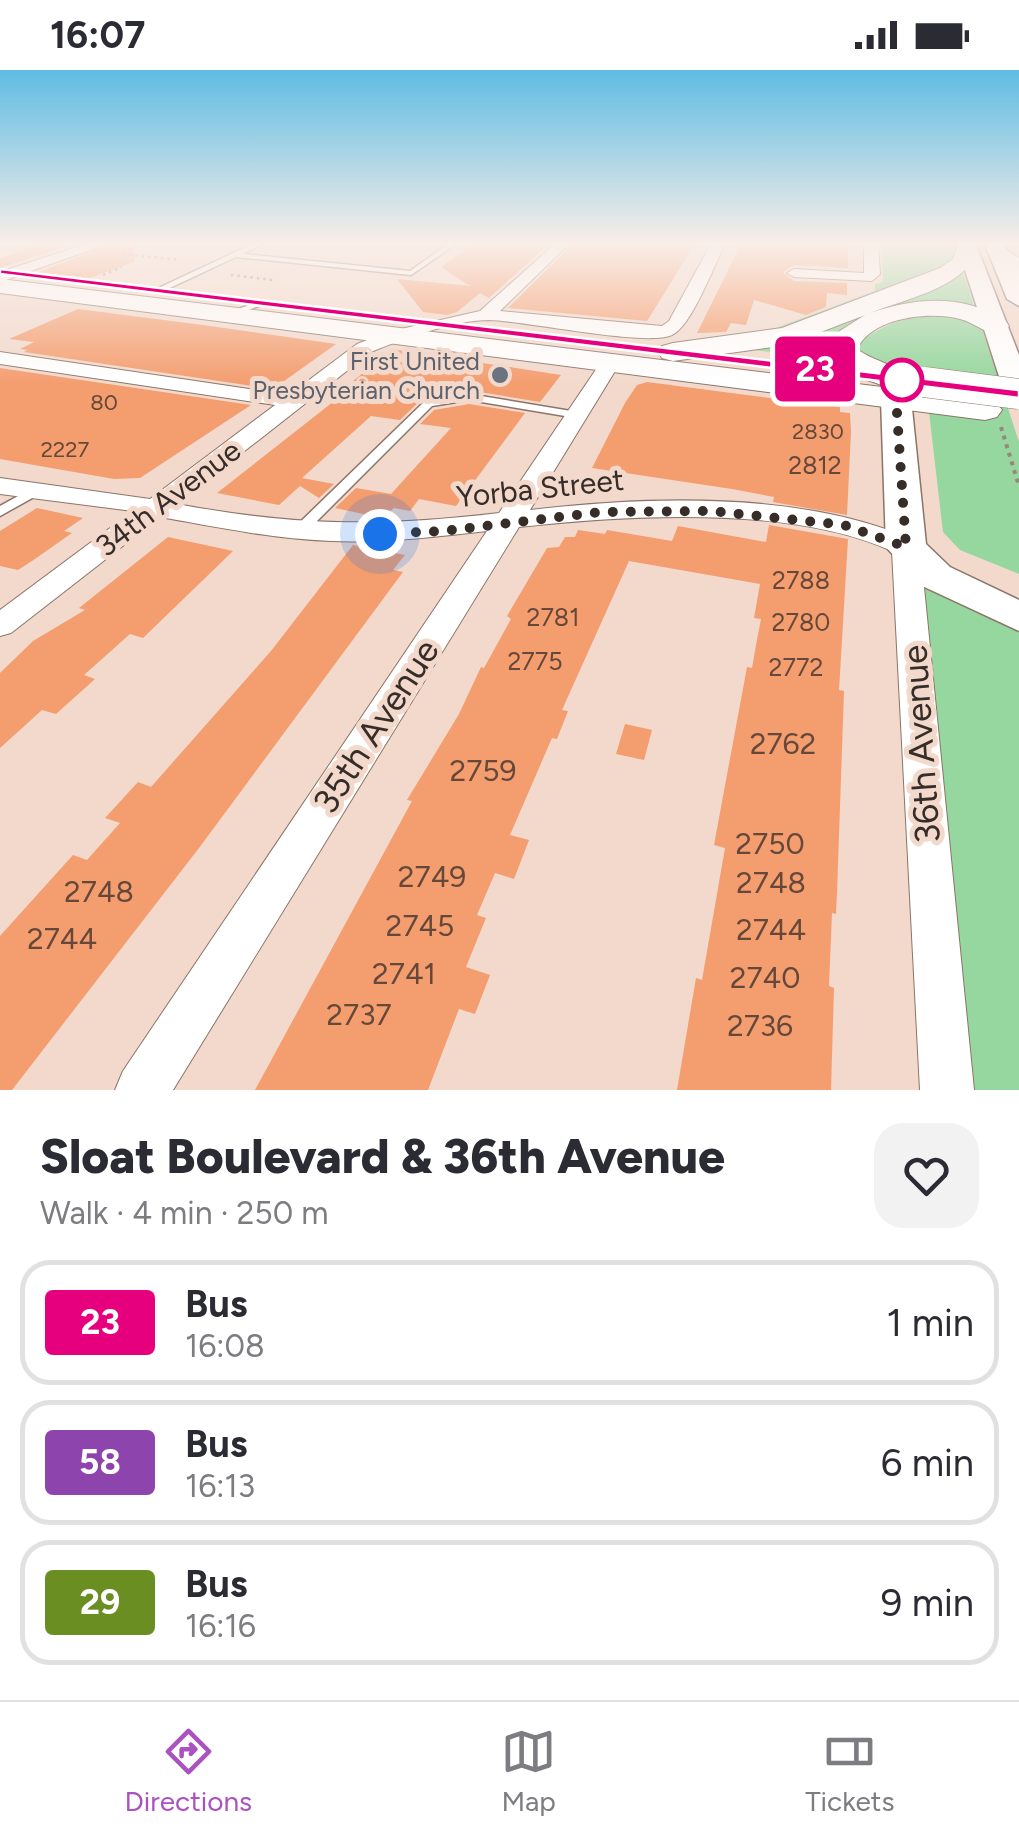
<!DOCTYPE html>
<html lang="en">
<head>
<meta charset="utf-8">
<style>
  :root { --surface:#fff; --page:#f2f2f3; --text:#2b2b33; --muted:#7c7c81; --line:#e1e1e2; --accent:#aa52bf }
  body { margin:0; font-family:Figtree,sans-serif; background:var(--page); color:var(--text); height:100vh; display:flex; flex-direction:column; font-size:38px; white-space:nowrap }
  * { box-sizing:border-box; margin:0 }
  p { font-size:32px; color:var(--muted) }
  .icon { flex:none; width:55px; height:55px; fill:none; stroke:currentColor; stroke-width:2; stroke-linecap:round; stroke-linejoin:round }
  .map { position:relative; height:1020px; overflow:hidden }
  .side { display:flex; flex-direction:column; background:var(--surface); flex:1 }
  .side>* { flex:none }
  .badge { padding:0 20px; border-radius:8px; font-size:35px; line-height:65px }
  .you { position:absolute; width:50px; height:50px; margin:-25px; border:8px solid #fff; border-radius:50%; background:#1a73e8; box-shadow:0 0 0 15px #1a73e833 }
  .map>.badge { position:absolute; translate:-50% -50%; box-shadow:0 0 0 5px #fff }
  .round { display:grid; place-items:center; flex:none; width:105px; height:105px; border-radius:30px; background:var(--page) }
  .summary { display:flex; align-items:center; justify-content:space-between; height:170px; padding:0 40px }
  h1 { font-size:48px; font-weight:800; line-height:75px }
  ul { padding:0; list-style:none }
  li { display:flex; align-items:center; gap:30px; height:125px; margin:0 20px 15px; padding:0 20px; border:5px solid var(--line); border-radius:30px }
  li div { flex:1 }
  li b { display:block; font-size:38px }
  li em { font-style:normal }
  li .badge { min-width:110px; font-weight:700; text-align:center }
  .status { display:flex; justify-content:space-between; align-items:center; height:70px; padding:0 50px; background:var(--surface); direction:ltr }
  .status svg { height:28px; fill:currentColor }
  .menu { display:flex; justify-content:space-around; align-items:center; height:140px; border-top:2px solid var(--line); background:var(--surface); font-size:28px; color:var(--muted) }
  .menu a { display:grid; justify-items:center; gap:5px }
  .menu .current { color:var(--accent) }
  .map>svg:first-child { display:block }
  .green { fill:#95d79e }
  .building { fill:#f49d6f }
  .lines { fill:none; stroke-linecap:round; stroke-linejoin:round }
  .service-casing { stroke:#8b7468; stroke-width:3 }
  .minor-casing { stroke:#8b7468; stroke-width:2 }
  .secondary-casing { stroke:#8b7468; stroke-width:3 }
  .primary-casing { stroke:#8b7468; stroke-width:2 }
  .path-far1 { stroke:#99877e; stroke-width:2.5; stroke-dasharray:2.5 4; stroke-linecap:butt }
  .path { stroke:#99877e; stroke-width:4; stroke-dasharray:4 5; stroke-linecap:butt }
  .service { fill:#fff; fill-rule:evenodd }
  .minor { fill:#fff; fill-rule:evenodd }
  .secondary { fill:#fff; fill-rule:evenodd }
  .primary { fill:#fff; fill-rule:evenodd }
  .primary-bridge-casing { stroke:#8b7468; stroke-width:31; stroke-linecap:butt }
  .primary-bridge { stroke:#fff; stroke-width:30 }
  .line { fill:#e6007e; stroke:#fff; stroke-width:2.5 }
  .walk { stroke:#362c28; stroke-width:10; stroke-dasharray:0 18 }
  .worship-dot { fill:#6b7280; stroke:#f2d9cc; stroke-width:4 }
  .stop-dot { fill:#fff; stroke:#e6007e; stroke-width:5 }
  .labels { text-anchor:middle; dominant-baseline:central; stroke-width:10; stroke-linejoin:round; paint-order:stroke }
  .far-number-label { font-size:22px; fill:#66483a }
  .far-worship-label { font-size:25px; fill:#5b616d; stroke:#f2d9cc; text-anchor:end }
  .number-label { font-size:25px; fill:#66483a }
  .street-label { font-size:30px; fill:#362c28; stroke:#f2d9cc }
  .near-number-label { font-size:30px; fill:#66483a }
  .near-street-label { font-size:35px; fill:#362c28; stroke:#f2d9cc }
</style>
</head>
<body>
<div class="status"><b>16:07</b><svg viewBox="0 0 49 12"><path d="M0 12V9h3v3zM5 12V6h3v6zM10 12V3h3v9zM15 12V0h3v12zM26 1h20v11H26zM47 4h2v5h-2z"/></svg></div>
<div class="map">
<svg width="1019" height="1020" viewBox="0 0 1019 1020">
  <rect width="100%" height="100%" fill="#f2d9cc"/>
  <g class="green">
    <polygon points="881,172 955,173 958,183 945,199 790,260 765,262 875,221 875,214 883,212"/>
    <polygon points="963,200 975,240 948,235 846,257 831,270 828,280 837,290 736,278"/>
    <path d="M941,242l39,11 39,119v132l-59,-24 -17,-18 -19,-163 -55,-6 -15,-16c25,-22 54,-31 87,-35z"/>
    <polygon points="909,511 1019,547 1019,1020 944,1020"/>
  </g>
  <g class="building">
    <polygon points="46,172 79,172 0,198 0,188"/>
    <polygon points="116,172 134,172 134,192 73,214 23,208"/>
    <polygon points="476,172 551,172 489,228 480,223 457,242 447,245 423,242 397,209 470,216 441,197"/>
    <polygon points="575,172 696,172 647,251 508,238"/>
    <polygon points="742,172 848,172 848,198 794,195 783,202 794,211 847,213 847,225 827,223 826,237 806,245 754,230 746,255 731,253 726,262 697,263"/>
    <polygon points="78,239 203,255 336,274 273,319 24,282 27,280 20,279 34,272 9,269"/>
    <polygon points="392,279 561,305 540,332 468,320 424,327 400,350 371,346 302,408 334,414 319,428 300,416 279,435 217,423 352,317 347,316"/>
    <polygon points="0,298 251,335 140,408 114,409 0,389"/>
    <polygon points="647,312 840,337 840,342 850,343 851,362 847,445 773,432 774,427 732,419 592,398 625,333 637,315"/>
    <polygon points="469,334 525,343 456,436 419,429 410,441 394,438 382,448 335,438 356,418 391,424 451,358 420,354 434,340"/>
    <polygon points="37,438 83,448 64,461 72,463 32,491 18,500 0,496 0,461"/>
    <polygon points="769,455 848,469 839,620 844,621 837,823 836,844 832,843 829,916 834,918 831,1020 677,1020 696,908 702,910 725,778 714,775 747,597 752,598 756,575 761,549 754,548 760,514 629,491 562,640 568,641 557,669 552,668 510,765 529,770 514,809 495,803 477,845 486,848 466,897 490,905 475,944 459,939 428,1020 255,1020 412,731 407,730 459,644 481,597 484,598 511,549 507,546 547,478 559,477 565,467 575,467 578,460 605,464 607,460 672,471 678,456 766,472"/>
    <polygon points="168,467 233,481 143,568 130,564 84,605 95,609 56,644 42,640 0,678 0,603 33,571 85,540 79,538"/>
    <polygon points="353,475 405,485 393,500 403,502 199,778 12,1020 0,1020 0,866 73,785 87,790 120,753 105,748 138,712 151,717 271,581"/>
    <polygon points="625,654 652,660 644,690 616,684"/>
  </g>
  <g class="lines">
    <g class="service-casing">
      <g id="service">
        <polygon points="257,172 266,172 243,184 410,201 451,172 459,172 411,205 236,187 159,223 152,221"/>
        <polygon points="260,231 267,233 232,246 225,244"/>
        <polygon points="469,324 577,342 582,345 577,348 469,330 432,336 304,464 294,464 292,461 294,458 425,331"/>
        <polygon points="38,415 43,416 43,422 0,446 0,436"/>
      </g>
    </g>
    <g class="minor-casing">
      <g id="minor">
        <polygon points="92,172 113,172 0,212 0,202"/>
        <path d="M557,172h14l-71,69 162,15 7,-5 43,-79h14c-11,21 -34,84 -54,93 -27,12 -145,-14 -183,-15 -34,0 -87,19 -118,32l-194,152c118,22 203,23 322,9l104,-154 7,-2 10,6 -90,147c119,-14 274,-19 386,31l4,6 54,543h-54l-28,-539c-101,-46 -265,-36 -373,-24l-346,563h-58l8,-19 364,-540c-52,6 -104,12 -156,10 -58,-2 -114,-14 -171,-24l-149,116 -11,3v-26l133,-99 -133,-17v-16l150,21 125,-94 -275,-41v-12l289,43 68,-51 31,-12 92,-21z"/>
        <polygon points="864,172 878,172 880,204 872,211 794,207 787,203 794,199 864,203"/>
      </g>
    </g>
    <g class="secondary-casing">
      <g id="secondary">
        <polygon points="956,172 975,172 1019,285 1019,331 1009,328 1004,322"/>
        <polygon points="984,172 1003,172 1019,206 1019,236 1007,229"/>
        <polygon points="896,320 907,323 911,329 926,474 950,497 1019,530 1019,561 920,515 886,477 881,329 885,323"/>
      </g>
    </g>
    <g class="primary-casing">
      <g id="primary">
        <path d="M959,173l12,-1 7,6c-10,39 -73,51 -108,65 47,-16 92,-19 135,7l4,6 -4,6c-19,5 -28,-9 -45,-13 -30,-8 -88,-2 -103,30 15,12 40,15 51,30l-5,7 -10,2 104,15 5,7 -5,7 -12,3 -985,-127v-14l890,109 -42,-15 -21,-22 8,-17 30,-19 -78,30 -114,16 -11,-3 -4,-6 4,-6 11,-3 109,-15 158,-60 13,-9z"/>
        <polygon points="997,174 1019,188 1019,207 1011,205 986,181"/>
      </g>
    </g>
    <g class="path-far1">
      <polyline points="122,184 180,190"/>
      <polyline points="103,205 122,197"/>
      <polyline points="231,205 273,210"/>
    </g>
    <polyline class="path" points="1001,357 1019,416"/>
    <use href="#service" class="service"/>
    <use href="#minor" class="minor"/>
    <use href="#secondary" class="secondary"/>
    <use href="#primary" class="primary"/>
    <g class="primary-bridge-casing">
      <polyline id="primary-bridge" points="924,312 1019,324"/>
    </g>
    <use href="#primary-bridge" class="primary-bridge"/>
  </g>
  <linearGradient id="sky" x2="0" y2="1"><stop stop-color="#5fbce3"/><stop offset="0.55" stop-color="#f9eee8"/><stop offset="1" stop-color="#f9eee8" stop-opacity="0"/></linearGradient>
  <rect width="1019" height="315" fill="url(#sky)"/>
  <polygon class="line" points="0,199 1019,320 1019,328 0,204"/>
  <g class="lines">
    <polyline class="walk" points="380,464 444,461 601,442 711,441 844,455 906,477 896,328 902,310"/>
  </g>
  <circle class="worship-dot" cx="500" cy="305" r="10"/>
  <circle class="stop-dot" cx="902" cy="310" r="20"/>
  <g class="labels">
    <g class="far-number-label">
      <text x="104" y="332">80</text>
      <text x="818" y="361">2830</text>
      <text x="65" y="379">2227</text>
    </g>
    <g class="far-worship-label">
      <text x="480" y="291">First United<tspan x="480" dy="29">Presbyterian Church</tspan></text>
    </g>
    <g class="number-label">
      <text x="815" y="395">2812</text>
      <text x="801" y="510">2788</text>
      <text x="553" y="547">2781</text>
      <text x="801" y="552">2780</text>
      <text x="535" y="591">2775</text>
      <text x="796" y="597">2772</text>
    </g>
    <g class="street-label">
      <text transform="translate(540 418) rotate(-6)">Yorba Street</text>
      <text transform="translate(168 428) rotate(-37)">34th Avenue</text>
    </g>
    <g class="near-number-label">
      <text x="783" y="673">2762</text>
      <text x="483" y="700">2759</text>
      <text x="770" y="773">2750</text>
      <text x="432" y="806">2749</text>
      <text x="771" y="812">2748</text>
      <text x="99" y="821">2748</text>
      <text x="420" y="855">2745</text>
      <text x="771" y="859">2744</text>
      <text x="62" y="868">2744</text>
      <text x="404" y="903">2741</text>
      <text x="765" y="907">2740</text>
      <text x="359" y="944">2737</text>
      <text x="760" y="955">2736</text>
    </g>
    <g class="near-street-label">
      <text transform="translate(376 656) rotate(-57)">35th Avenue</text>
      <text transform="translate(921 674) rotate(-94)">36th Avenue</text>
    </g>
  </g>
</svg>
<div class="you" style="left:380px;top:464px"></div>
<b class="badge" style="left:815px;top:299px;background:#e6007e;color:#fff">23</b>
</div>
<section class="side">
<div class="summary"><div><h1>Sloat Boulevard &amp; 36th Avenue</h1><p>Walk · 4 min · 250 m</p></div><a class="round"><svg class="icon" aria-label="heart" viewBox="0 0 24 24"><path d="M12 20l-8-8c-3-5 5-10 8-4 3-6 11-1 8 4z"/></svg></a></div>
<ul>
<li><span class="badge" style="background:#e6007e;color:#fff">23</span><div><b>Bus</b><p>16:08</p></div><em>1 min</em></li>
<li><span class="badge" style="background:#8e44ad;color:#fff">58</span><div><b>Bus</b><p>16:13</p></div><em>6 min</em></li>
<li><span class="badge" style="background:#6b8e23;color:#fff">29</span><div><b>Bus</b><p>16:16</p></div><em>9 min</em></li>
</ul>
</section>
<nav class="menu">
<a class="current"><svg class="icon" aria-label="directions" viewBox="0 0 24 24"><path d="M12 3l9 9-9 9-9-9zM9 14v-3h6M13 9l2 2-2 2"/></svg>Directions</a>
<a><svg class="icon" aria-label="map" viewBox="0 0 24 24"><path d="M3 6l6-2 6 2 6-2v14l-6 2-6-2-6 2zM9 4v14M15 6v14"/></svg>Map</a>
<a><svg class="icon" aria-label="tickets" viewBox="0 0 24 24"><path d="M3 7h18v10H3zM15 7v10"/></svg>Tickets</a>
</nav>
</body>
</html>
